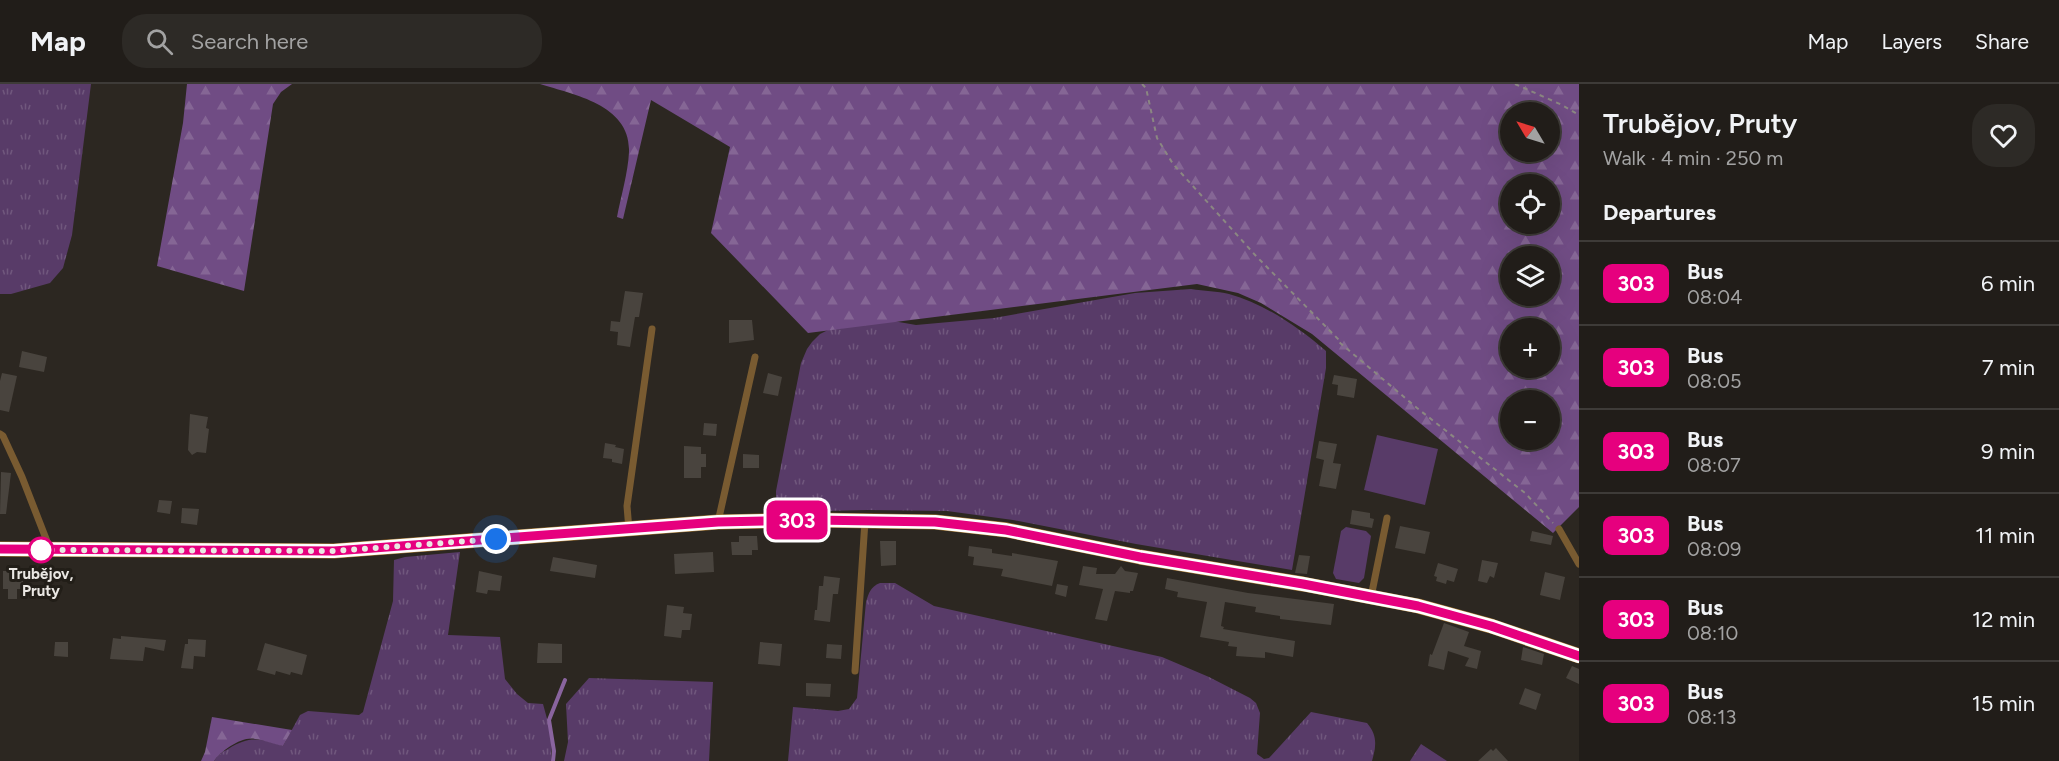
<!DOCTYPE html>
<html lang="en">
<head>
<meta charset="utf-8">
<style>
  :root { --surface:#211d19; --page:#2d2a26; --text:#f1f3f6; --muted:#a2a2a2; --line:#3e3b38 }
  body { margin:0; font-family:Figtree,sans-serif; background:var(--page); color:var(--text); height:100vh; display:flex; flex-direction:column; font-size:22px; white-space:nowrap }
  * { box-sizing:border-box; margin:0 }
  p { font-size:20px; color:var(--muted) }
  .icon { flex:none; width:33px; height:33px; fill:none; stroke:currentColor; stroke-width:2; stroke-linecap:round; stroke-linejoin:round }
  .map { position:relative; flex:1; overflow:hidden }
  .side { display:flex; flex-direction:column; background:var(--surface); width:480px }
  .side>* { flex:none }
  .badge { padding:0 12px; border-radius:9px; font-size:21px; line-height:39px }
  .needle { width:39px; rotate:308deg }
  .tools { position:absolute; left:1500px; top:18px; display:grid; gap:12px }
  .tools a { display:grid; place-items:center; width:60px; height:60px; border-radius:50%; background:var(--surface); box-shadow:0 6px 24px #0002,0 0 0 2px var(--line); font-size:30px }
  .you { position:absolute; width:30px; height:30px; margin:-15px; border:4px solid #fff; border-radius:50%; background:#1a73e8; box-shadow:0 0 0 9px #1a73e833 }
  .map>.badge { position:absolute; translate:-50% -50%; box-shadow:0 0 0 3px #fff }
  h2 { padding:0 24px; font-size:22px; line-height:54px }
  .round { display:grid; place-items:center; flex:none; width:63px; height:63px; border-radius:24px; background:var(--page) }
  .head { display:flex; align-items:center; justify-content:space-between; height:102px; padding:0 24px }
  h1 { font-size:28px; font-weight:600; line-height:45px }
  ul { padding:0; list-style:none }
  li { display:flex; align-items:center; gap:18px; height:84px; padding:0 24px; border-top:2px solid var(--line) }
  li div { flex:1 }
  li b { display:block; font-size:22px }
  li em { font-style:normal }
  li .badge { min-width:66px; font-weight:700; text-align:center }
  header { display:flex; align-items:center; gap:36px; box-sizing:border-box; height:84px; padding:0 30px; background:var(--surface); border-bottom:2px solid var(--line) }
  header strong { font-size:28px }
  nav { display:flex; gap:33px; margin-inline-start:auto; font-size:21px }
  .search { width:420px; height:54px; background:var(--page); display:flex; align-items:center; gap:15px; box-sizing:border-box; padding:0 21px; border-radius:24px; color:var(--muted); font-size:22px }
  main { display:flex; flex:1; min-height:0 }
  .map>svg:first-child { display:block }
  .grass { fill:url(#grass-tufts) }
  .forest { fill:url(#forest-firs); fill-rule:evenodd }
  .park { fill:#583b68 }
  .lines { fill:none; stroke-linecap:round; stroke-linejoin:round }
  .stream { stroke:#89649e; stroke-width:4 }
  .building { fill:#49443e }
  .path { stroke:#8b8782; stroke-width:2; stroke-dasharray:4.5 4.5; stroke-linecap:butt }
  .lane { stroke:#795b31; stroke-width:7 }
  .secondary { stroke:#a7772e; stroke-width:15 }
  .line-casing { stroke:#fff; stroke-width:14 }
  .line { stroke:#e6007e; stroke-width:9 }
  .walk { stroke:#eae7e3; stroke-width:6; stroke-dasharray:0 10.8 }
  .stop-dot { fill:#fff; stroke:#e6007e; stroke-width:3 }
  .labels { text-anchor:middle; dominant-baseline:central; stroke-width:6; stroke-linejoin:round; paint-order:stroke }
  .stop-label { font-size:15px; font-weight:bold; fill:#eae7e3; stroke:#221e18 }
</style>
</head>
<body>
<header>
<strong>Map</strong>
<div class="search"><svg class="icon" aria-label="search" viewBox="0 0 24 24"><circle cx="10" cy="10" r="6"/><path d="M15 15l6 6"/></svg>Search here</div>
<nav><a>Map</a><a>Layers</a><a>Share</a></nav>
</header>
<main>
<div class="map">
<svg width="1579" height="677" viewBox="0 0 1579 677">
  <defs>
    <pattern id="grass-tufts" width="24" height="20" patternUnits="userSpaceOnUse" patternTransform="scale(1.5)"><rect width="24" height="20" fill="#583b68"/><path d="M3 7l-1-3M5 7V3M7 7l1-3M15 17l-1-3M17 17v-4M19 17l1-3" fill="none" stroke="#70577d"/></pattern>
    <pattern id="forest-firs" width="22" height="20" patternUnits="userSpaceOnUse" patternTransform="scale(1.5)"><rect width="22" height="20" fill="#704c84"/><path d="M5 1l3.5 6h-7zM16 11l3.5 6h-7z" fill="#856695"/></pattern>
  </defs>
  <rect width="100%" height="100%" fill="#2c2721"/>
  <g class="grass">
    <polygon points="0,0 91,0 72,151 63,184 50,199 11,210 0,210"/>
    <path d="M1191,205c13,2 26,2 38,5 36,10 69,33 97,57v17l-34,202 -156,-26 -123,-24 -66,-9 -80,-1 -85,2 -6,-2v-19l25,-128 6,-14 5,-7 8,-8 8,-4 65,-9 23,4 78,-7 141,-25z"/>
    <path d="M460,468l-12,83 52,2 5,42 12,15 11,9 15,1 9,33 -1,24h-337c4,-6 8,-9 14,-12 23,-14 31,-10 55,-3l17,-31 8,-4 51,4 4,-3 30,-111 1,-41 11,-3z"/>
    <path d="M880,499h15l39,23 228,51 47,20 41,21 6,5 4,10 -3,41 7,5 5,-1 42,-46 56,11c11,13 9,23 5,38h-584l5,-54 45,4 11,-2 8,-11 9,-96c3,-9 4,-15 14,-19z"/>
    <polygon points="589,594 713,598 709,677 564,677 568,658 566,620"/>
    <polygon points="1421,660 1447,677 1410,677"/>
  </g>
  <g class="forest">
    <polygon points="187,0 292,0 281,8 273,20 244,207 157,182 183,39"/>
    <path d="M540,0h1039v423l-26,26 -241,-199 -51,-31 -23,-10 -41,-9 -389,49 -97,-100 19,-86 -79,-47 -28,119 -6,-2c4,-21 11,-44 12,-65 2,-47 -54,-57 -89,-68zM1510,28h40v40h-40zM1510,100h40v40h-40zM1510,172h40v40h-40zM1510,244h40v40h-40zM1510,316h40v40h-40z"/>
    <path d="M212,633l80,13 -9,16c-9,-2 -19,-6 -28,-7 -13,-3 -34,12 -41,22h-13l4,-9z"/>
  </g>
  <g class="park">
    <polygon points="1377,351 1438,365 1425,421 1364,406"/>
    <polygon points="1346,443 1366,447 1371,452 1364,494 1359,499 1336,495 1333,489 1341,447"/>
  </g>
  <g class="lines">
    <polyline class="stream" points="553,677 554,667 549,636 565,596"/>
  </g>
  <g class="building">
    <polygon points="625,207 643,209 639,233 635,233 630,263 617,261 618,248 610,247 611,237 620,238"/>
    <polygon points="729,236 752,236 754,256 729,259"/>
    <polygon points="22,267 47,273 44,288 19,283"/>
    <polygon points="2,289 17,292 9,328 0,326 0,297"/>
    <polygon points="768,289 782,293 778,312 763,309"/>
    <polygon points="1334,291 1357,295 1354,314 1337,311 1338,301 1332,300"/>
    <polygon points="190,330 208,333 206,344 209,345 206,369 197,368 192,371 188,366"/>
    <polygon points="704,339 717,340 716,352 703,351"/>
    <polygon points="1319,357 1337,360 1333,379 1341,380 1336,405 1319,402 1324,376 1316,374"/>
    <polygon points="605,359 616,361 615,363 624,365 622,380 612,378 612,375 603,374"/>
    <polygon points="684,362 701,363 701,370 706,370 706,383 701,383 701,394 684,394"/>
    <polygon points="743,370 759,371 759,384 743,384"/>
    <polygon points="1,388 11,389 6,430 0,430"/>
    <polygon points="159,416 172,417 170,430 157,428"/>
    <polygon points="182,424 199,425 197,441 181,439"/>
    <polygon points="1352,426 1370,429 1370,434 1374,435 1372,444 1350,440"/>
    <polygon points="1400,442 1430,448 1425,470 1395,464"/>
    <polygon points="1532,447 1553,452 1551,461 1530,457"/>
    <polygon points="739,452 757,452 758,466 752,466 752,471 732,471 731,458 739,458"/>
    <polygon points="880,457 896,457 896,481 881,482"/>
    <polygon points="969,462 992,465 992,469 1012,472 1012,469 1058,477 1052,502 1001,492 1003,485 973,481 974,473 968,472"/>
    <polygon points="713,468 714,488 675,490 674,470"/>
    <polygon points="1299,471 1310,472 1307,490 1295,489"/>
    <polygon points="553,473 597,481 595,494 550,487"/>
    <polygon points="1482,476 1498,479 1494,494 1490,492 1487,499 1478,497"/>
    <polygon points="1438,479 1458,485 1454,498 1447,496 1446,500 1436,497 1437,493 1434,492"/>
    <polygon points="1083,482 1097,484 1096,490 1115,490 1121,482 1125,487 1138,489 1133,507 1130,507 1130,509 1115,507 1107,537 1095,535 1103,505 1079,501"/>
    <polygon points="3,487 15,487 15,491 23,491 23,505 17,505 17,515 8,515 8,505 3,505"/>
    <polygon points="479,487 502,492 500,507 488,506 487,510 476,508"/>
    <polygon points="1545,488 1565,493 1560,516 1540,511"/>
    <polygon points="824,492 840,494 838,510 833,510 830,538 814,536 815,526 817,526 819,502 823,502"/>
    <polygon points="1167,494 1248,509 1334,520 1331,541 1280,535 1280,532 1255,528 1256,523 1225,518 1221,542 1224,543 1223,545 1295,557 1293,573 1265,568 1265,574 1236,572 1237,563 1228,562 1229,558 1200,553 1207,518 1177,513 1178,508 1165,505"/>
    <polygon points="1057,500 1068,502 1066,513 1055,510"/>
    <polygon points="667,521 684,523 683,529 692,530 690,546 682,546 681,554 664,552"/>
    <polygon points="1444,539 1469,548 1464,562 1481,567 1477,585 1465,582 1469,574 1448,567 1444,586 1428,582 1430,570 1432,571"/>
    <polygon points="121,552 166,556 164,567 145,563 143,577 110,575 113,554 121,555"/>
    <polygon points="188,555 206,556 205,573 194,572 193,585 181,584 185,560 188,560"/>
    <polygon points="55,558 68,558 68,573 54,572"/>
    <polygon points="760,558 782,560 780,582 758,580"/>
    <polygon points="265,559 307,571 302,591 291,588 290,591 276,587 275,591 257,586"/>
    <polygon points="538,559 562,560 562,579 537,579"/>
    <polygon points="827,560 842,561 841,575 826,574"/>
    <polygon points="1523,563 1544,570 1542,581 1521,576"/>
    <polygon points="1572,582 1579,585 1579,600 1566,594"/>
    <polygon points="806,599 831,600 830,613 806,612"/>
    <polygon points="1525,604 1541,610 1536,626 1519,620"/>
    <polygon points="1496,664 1508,677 1478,677 1491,665 1493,667"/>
  </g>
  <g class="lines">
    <g class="path">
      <polyline points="1142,0 1146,4 1157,54 1173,80 1256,172 1340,257 1339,258 1417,324 1525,409 1553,439"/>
      <polyline points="1515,0 1562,21 1579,31"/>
    </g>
    <g class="lane">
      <polyline points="0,350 3,352 22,393 50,465"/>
      <polyline points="718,438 755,273"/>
      <polyline points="1559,445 1579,480"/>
      <polyline points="629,446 627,422 652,245"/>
      <polyline points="1371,513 1387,434"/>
      <polyline points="855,587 865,437"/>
    </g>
    <polyline class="secondary" points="0,465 334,467 718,438 814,436 935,438 1007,446 1140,473 1303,500 1418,522 1491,542 1579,572"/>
  </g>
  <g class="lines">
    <g class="line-casing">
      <polyline id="line" points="0,465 334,467 718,438 814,436 935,438 1006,446 1140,473 1303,500 1418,522 1491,542 1579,572"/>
    </g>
    <use href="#line" class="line"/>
    <polyline class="walk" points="41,466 334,467 496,455"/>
  </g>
  <circle class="stop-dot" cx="41" cy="466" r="12"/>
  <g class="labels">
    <g class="stop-label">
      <text x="41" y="490">Trubějov,<tspan x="41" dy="17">Pruty</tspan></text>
    </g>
  </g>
</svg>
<div class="tools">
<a><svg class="needle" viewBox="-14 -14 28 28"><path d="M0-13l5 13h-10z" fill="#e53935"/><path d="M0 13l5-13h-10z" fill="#a2a2a2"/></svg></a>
<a><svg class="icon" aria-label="locate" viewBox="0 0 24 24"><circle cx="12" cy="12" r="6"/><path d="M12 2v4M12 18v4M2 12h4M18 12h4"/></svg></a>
<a><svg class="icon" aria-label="layers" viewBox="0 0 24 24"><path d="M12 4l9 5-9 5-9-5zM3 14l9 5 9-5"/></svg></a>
<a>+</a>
<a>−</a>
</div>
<div class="you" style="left:496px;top:455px"></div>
<b class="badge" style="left:797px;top:436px;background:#e6007e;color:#fff">303</b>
</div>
<section class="side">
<div class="head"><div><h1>Trubějov, Pruty</h1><p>Walk · 4 min · 250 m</p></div><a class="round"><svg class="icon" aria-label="heart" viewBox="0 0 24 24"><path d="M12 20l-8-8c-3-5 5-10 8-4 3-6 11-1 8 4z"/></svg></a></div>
<h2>Departures</h2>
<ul>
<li><span class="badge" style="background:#e6007e;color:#fff">303</span><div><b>Bus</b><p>08:04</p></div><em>6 min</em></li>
<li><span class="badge" style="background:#e6007e;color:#fff">303</span><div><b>Bus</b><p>08:05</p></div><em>7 min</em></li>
<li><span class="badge" style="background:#e6007e;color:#fff">303</span><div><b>Bus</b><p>08:07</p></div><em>9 min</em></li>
<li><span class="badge" style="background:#e6007e;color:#fff">303</span><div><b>Bus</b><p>08:09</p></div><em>11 min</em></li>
<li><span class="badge" style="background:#e6007e;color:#fff">303</span><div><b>Bus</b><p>08:10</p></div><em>12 min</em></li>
<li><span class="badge" style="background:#e6007e;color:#fff">303</span><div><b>Bus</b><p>08:13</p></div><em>15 min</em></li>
</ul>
</section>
</main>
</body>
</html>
